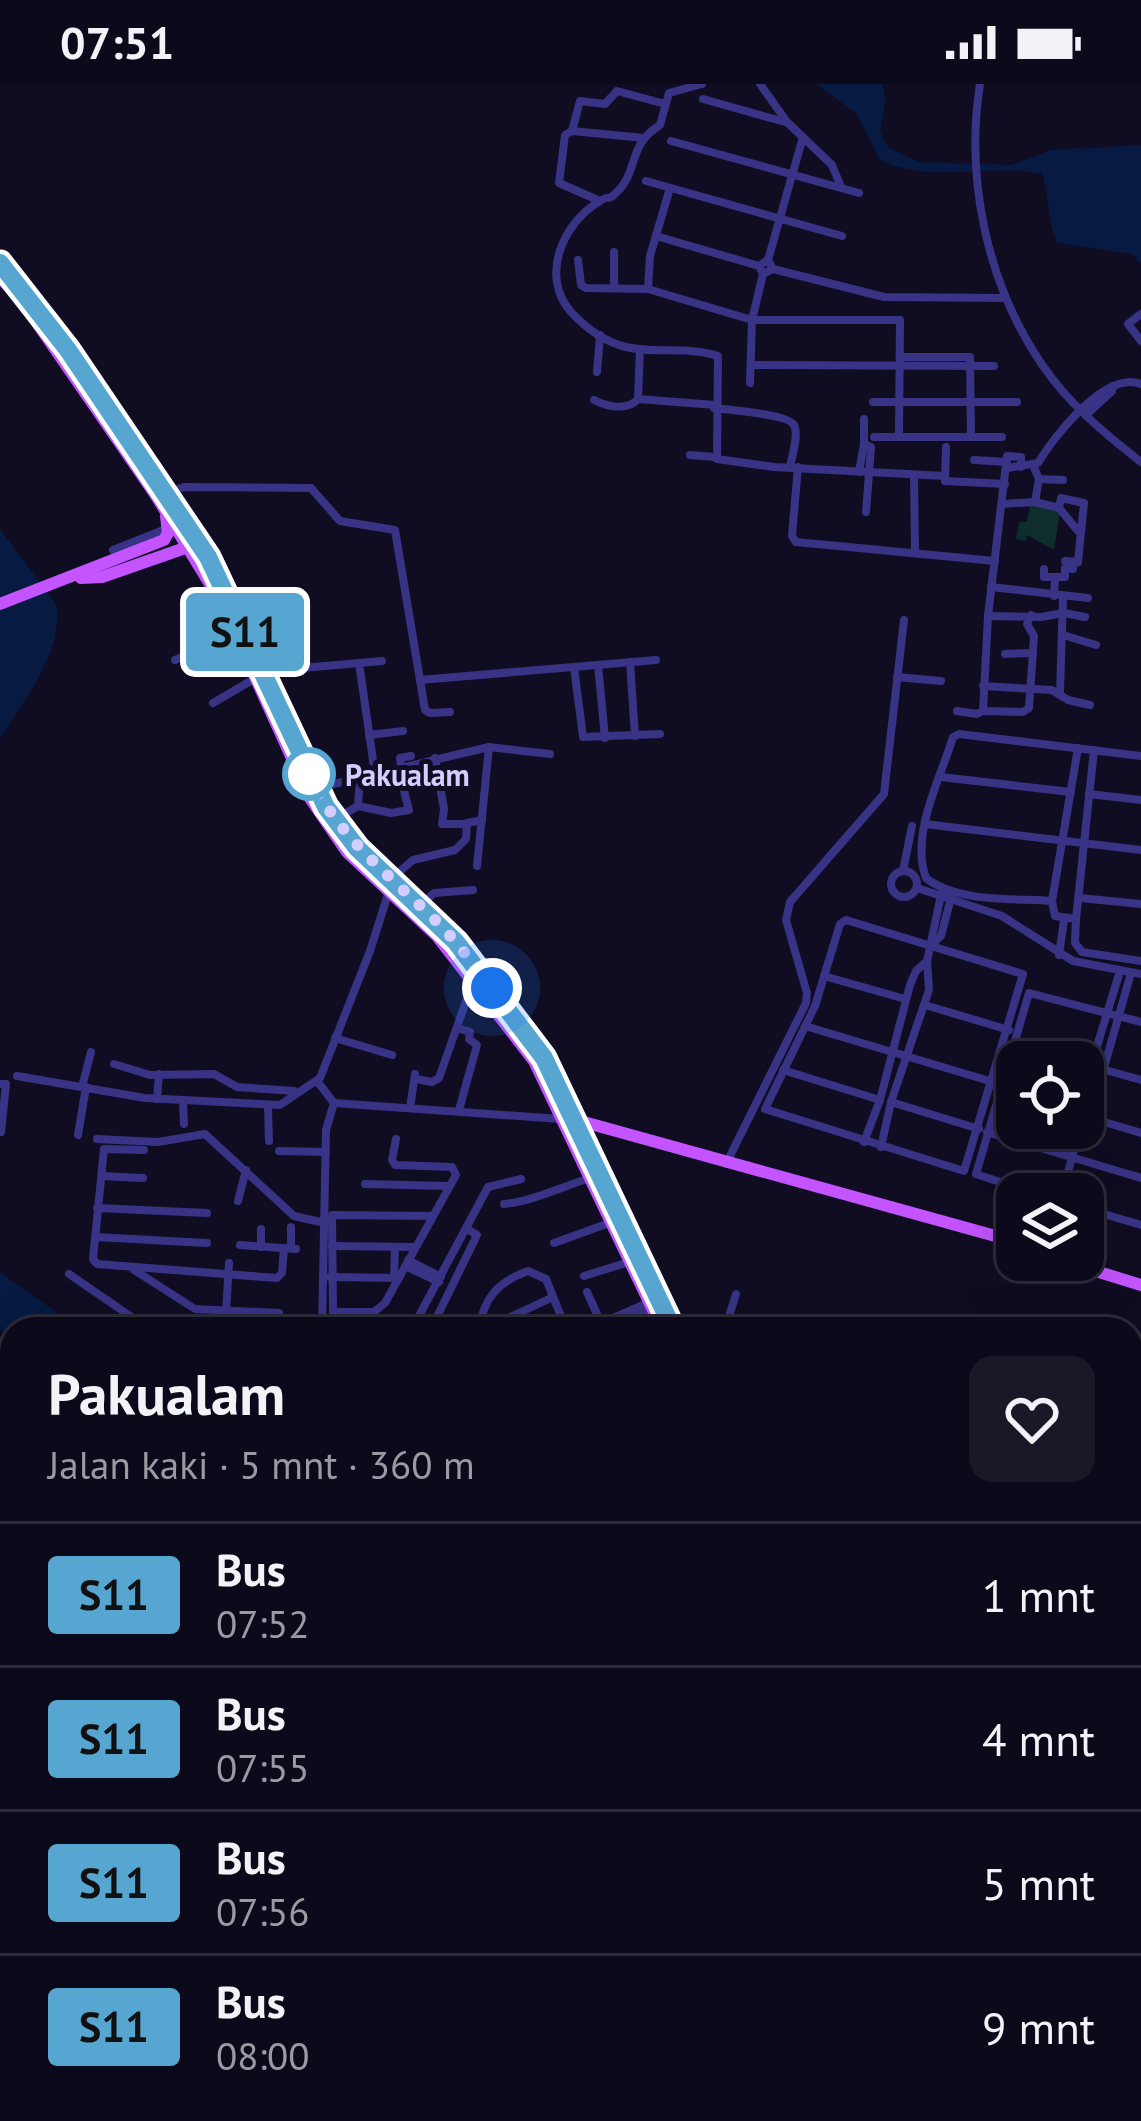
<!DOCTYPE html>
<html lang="id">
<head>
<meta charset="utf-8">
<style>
  :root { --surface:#0c091a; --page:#1a1727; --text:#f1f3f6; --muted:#9a9aa2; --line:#2c2a39 }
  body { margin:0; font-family:"PT Sans",sans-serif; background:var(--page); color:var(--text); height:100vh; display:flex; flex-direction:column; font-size:45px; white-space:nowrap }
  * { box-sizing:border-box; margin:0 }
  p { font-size:39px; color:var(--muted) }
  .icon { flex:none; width:66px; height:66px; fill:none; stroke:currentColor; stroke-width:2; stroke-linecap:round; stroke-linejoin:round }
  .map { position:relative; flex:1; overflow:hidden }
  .panel { position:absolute; left:0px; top:1233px; width:1143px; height:804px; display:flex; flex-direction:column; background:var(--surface); border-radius:36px 36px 0 0; box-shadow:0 12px 48px #0002,0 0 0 3px var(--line) }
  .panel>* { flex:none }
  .badge { padding:0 24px; border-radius:9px; font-size:42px; line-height:78px }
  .controls { position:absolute; left:996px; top:957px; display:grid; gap:24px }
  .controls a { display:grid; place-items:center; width:108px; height:108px; border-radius:24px; background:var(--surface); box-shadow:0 12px 48px #0002,0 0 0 3px var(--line); font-size:60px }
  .you { position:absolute; width:60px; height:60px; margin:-30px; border:9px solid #fff; border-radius:50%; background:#1a73e8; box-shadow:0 0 0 18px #1a73e833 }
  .map>.badge { position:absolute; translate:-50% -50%; box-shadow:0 0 0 6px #fff }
  .round { display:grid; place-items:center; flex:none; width:126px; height:126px; border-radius:24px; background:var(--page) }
  .headline { display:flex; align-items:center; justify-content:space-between; height:204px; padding:0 48px }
  h1 { font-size:57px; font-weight:600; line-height:90px }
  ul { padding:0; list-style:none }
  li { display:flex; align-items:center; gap:36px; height:144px; padding:0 48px; border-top:3px solid var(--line) }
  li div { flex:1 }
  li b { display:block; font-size:45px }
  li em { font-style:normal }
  li .badge { min-width:132px; font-weight:700; text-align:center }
  .status { display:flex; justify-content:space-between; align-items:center; height:84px; padding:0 60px; background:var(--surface); direction:ltr }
  .status svg { height:33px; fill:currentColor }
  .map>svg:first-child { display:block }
  .green { fill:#0e2d2c }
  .water { fill:#061a42 }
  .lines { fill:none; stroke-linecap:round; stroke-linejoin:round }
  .minor { stroke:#383385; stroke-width:8 }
  .major { stroke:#c354ff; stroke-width:12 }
  .line-casing { stroke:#fff; stroke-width:27 }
  .line { stroke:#57a6d2; stroke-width:18 }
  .walk { stroke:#d4cdff; stroke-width:12; stroke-dasharray:0 21.6 }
  .stop-dot { fill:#fff; stroke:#57a6d2; stroke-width:6 }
  .labels { text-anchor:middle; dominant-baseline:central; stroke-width:10; stroke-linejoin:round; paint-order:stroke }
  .stop-label { font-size:30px; font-weight:bold; fill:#d4cdff; stroke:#100c22; text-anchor:start }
</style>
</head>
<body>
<div class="status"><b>07:51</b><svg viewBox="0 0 49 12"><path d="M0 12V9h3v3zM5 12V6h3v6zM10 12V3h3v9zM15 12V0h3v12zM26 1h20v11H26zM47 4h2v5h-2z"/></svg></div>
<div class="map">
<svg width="1141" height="2037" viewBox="0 0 1141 2037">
  <rect width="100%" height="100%" fill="#100c22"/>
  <g class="green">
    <polygon points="1030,420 1060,427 1054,466 1027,451 1026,457 1016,455 1019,438 1027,438"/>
    <polygon points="0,1966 12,1972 12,2025 139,2025 138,2037 0,2037"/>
    <polygon points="158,2025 295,2025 332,2037 162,2037"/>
  </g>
  <g class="water">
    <path d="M816,0h66l4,15 -6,32 4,9 6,9 30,13 91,3 40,-15 90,-5v119l-9,-10 -75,-11c-10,-22 -7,-46 -15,-69 -53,-11 -113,10 -162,-14l-23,-46z"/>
    <path d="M0,445l56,75c9,46 -33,98 -56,135z"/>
    <polygon points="0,1188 80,1245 12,1245 12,1253 0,1245"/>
    <polygon points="0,1308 12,1311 12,1585 0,1568 0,1508 5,1508 7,1498 0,1480"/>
  </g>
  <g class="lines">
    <g class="minor">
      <path d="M702,0l-33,9 -9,32c-33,20 -21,47 -44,68 -11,10 -3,0 -16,8 -38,22 -60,76 -29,111 14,15 34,30 55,35 30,7 63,-1 92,9l-1,103 57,8 171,9"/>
      <polyline points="760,0 787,38 832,81 841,103"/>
      <path d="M980,0c-15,95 7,201 63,282 25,37 62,68 98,96"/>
      <polyline points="703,15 785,38"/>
      <polyline points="572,47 644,54"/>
      <polyline points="671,57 859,109"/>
      <polyline points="646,97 842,152"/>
      <polyline points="600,117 559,99 565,51 572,47 580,17 605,20 617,7 665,20"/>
      <polyline points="656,152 759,182 763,190 773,185 768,176 759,182"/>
      <polyline points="614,168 614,204"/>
      <polyline points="578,176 581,201 586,204 648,205 752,236 900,236 899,350"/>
      <polyline points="768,176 803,53"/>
      <polyline points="773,185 884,213 1005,214"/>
      <polyline points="648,205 650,172 670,104"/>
      <polyline points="1141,230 1128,240 1141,257"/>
      <polyline points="640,265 638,315 715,321"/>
      <polyline points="901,273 970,273 971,352"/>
      <polyline points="751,281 994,282"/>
      <polyline points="597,288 600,251"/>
      <polyline points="750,299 752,236 763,190"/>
      <path d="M594,316c13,7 34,11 44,-1"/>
      <polyline points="873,318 1017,318"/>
      <path d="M714,324c15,2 74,6 80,17 5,9 -2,32 -4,41"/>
      <polyline points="1086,331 1112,307 1113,302"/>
      <polyline points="864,335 864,360 871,363 866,428"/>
      <polyline points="874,353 1002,353"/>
      <polyline points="946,363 945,397 1005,400"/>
      <polyline points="690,371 714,373"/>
      <polyline points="974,376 1007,378"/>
      <polyline points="1033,381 1039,395 1035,418"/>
      <polyline points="798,383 792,452 796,458 995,477"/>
      <path d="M1007,384l31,-5c17,-28 68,-93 103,-79"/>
      <polyline points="859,388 864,360"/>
      <polyline points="914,392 915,469"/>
      <polyline points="1039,395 1063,396"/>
      <polyline points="165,409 184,403 311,404 340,437 395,446 425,626 430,629 450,628"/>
      <polyline points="1002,420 1035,418 1059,424 1061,414 1084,419 1078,478 1065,477"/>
      <polyline points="1059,424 1078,447"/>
      <polyline points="113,466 166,445"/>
      <polyline points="1044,485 1044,493 1055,493"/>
      <polyline points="991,503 1088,514"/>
      <polyline points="1054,512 1055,493 1065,493 1065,484 1073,485 1074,478"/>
      <polyline points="988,532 1041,533 1064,529 1085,533"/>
      <polyline points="1063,551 1096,561"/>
      <polyline points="1005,570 1033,569"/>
      <polyline points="175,576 235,551"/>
      <polyline points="630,578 635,652"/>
      <polyline points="359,579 375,690"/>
      <polyline points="598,581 605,654"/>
      <polyline points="574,583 583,653 660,650"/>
      <polyline points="264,587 294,576 302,584 382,577"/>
      <polyline points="897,593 941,597"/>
      <polyline points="420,596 656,576"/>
      <polyline points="983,602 1052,606 1068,616 1090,621"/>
      <polyline points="1060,609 1063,513"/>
      <polyline points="213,619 254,595"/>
      <polyline points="957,627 977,630 983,627 988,532 1007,372 1021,373 1021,383"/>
      <polyline points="983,627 1023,628 1029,624 1034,552 1027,540 1031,531"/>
      <polyline points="369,651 403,647"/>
      <polyline points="1078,664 1052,817 1055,832 1076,835 1094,666"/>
      <polyline points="435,674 444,725 442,740 467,740"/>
      <polyline points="401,683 400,674 411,672"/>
      <polyline points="941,693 1071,708"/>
      <polyline points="317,704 489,663 550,670"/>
      <polyline points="1089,710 1141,716"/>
      <polyline points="358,722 391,729 409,726 398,684"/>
      <polyline points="336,735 358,722 360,693"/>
      <polyline points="925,740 1141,766"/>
      <polyline points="477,782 489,663"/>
      <circle cx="904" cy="800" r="13"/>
      <polyline points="903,787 912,742"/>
      <polyline points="391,795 413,776 455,766 466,755 467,739 482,736"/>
      <polyline points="917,804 1002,832 1073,877 1141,890"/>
      <polyline points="1080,814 1141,820"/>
      <path d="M1052,817c-39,-3 -94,2 -126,-23 -16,-44 14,-98 27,-141l6,-3 182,22"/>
      <polyline points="420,822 434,809 473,806"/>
      <polyline points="1076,835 1075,859 1082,868 1141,877"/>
      <polygon points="846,836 1023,890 964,1087 765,1025 815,922 840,840"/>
      <polyline points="932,860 941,852 951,814"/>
      <polyline points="1059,871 1064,836"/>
      <polyline points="824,892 905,915"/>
      <polyline points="925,921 1009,946"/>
      <polyline points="805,942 993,998"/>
      <polyline points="457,944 470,948 469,955 477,961 459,1026"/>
      <polyline points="335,954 392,971"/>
      <polyline points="1014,959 1079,978"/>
      <polyline points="114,980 150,991 214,990 237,1003 294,1007"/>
      <polyline points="783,986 880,1016"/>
      <polyline points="1105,986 1141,996"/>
      <polyline points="17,992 145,1014 280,1021 320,994 370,867 389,807"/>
      <polyline points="416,995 432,998 439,994 472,900"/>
      <polyline points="317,997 334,1019"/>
      <polyline points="0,1000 6,1000 1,1048"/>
      <polyline points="82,1003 91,968"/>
      <polyline points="1000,1005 1017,1010"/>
      <polyline points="1083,1008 1120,887"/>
      <polyline points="157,1015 159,990"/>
      <polyline points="183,1018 184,1040"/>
      <polyline points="891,1018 979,1045"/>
      <polyline points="268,1023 269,1057"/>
      <polyline points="410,1024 415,990"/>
      <polyline points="1091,1029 1131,889"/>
      <polyline points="1091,1034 1141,1049"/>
      <polyline points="987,1048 1141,1094"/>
      <polyline points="78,1051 86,1003"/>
      <polyline points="97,1055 158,1058 205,1050 294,1132 325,1139"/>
      <polyline points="396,1055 392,1076 395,1081 452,1083 456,1091 385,1219 374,1228 333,1228 332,1131 432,1132"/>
      <polyline points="864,1058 880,1016 910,901 916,887 927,877"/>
      <polyline points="881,1063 891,1018 929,906 927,877 941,811"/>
      <polyline points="144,1066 104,1065 93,1175 97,1180 277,1194 282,1189 284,1164"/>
      <polyline points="279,1067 326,1068"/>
      <polyline points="726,1080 806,919 807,909 786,836 790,818 884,710 904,536"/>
      <polyline points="102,1092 143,1094"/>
      <polyline points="365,1100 449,1102"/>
      <polyline points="1036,1110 976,1090 1029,909 1141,938"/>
      <polyline points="1062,1110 1080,1044"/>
      <polyline points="238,1117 246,1086"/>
      <path d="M504,1120c26,-2 60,-18 86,-26"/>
      <polyline points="97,1124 207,1129"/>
      <polyline points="1083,1124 1141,1141"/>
      <polyline points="95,1153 207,1159"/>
      <polyline points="554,1159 612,1138"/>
      <polyline points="240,1161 296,1165"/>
      <polyline points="332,1162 414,1163"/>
      <polyline points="261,1163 261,1145"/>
      <polyline points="291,1164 291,1143"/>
      <polyline points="408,1176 441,1193"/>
      <polyline points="405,1182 439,1198"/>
      <polyline points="134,1186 195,1225 279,1229"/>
      <polyline points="69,1190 149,1245"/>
      <polyline points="584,1192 629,1178"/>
      <polyline points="330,1193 399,1194"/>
      <polyline points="394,1194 395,1163"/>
      <polyline points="587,1208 601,1239"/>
      <polyline points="455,1240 487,1244 551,1214"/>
      <polyline points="225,1245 229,1179"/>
      <polyline points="322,1245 326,1046 334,1019 561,1035"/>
      <polyline points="412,1245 488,1103 521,1095"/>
      <polyline points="431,1245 477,1151 467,1145"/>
      <path d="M479,1245c5,-32 19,-47 49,-58l18,8 14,35"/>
      <polyline points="588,1245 650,1218"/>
      <polyline points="606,1245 651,1224"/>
      <polyline points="725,1245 736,1210"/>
      <polyline points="0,1637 12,1639"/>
      <polyline points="0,1659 12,1661"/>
      <polyline points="0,1694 12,1696"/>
      <polyline points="0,1770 12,1769"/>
      <polyline points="0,1802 12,1801"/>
      <polyline points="0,1836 12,1835"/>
      <polyline points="0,1885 12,1885"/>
      <polyline points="0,1915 12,1922"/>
      <polyline points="1131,1937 1141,1931"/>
      <polyline points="1131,1996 1141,1989"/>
      <polyline points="1131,2019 1141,2033"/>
      <polyline points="147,2025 147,2037"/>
      <polyline points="390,2025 396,2037"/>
      <polyline points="1008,2025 1010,2037"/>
      <polyline points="154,2037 154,2025"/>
      <polyline points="915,2037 933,2034"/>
      <polyline points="1071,2037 1089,2025"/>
    </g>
    <g class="major">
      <polyline points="0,179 68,266 208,473 326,723 357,764 456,858 544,974 673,1245"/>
      <polyline points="0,193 22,217 155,410 221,518 310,714 347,768 437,852 534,977 662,1245"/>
      <polyline points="81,494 102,493 188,463"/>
      <polyline points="0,520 164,456 168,449 166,432"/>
      <polyline points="573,1035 1017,1158"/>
      <polyline points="1060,1176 1141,1201"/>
      <polyline points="1141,1566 1133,1582 1141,1603"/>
      <polyline points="0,1905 12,1912"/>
      <polyline points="397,2025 403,2037"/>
      <polyline points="933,2025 935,2037"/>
      <polyline points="946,2025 949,2037"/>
    </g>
  </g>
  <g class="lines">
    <g class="line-casing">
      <polyline id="line" points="0,179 68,266 208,473 326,723 357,764 456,858 544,974 673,1245"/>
    </g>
    <use href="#line" class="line"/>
    <path class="walk" d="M309,690c28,63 81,101 129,149 20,20 37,43 54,65"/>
  </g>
  <circle class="stop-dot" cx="309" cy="690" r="24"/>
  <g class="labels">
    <g class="stop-label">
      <text x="345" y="690">Pakualam</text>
    </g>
  </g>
</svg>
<div class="controls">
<a><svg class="icon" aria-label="locate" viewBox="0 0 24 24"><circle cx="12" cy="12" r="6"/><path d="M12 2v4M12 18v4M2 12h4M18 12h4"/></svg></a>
<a><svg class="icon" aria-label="layers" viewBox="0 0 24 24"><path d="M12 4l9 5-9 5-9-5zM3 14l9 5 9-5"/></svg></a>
</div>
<div class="you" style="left:492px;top:904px"></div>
<b class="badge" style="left:245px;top:548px;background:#57a6d2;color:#111">S11</b>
<section class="panel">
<div class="headline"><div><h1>Pakualam</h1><p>Jalan kaki · 5 mnt · 360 m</p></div><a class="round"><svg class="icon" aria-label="heart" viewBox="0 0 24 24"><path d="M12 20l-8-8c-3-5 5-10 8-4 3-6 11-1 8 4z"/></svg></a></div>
<ul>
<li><span class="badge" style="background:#57a6d2;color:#111">S11</span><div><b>Bus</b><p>07:52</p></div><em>1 mnt</em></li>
<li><span class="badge" style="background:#57a6d2;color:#111">S11</span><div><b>Bus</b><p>07:55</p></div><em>4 mnt</em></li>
<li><span class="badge" style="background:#57a6d2;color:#111">S11</span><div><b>Bus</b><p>07:56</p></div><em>5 mnt</em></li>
<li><span class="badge" style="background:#57a6d2;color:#111">S11</span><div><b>Bus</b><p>08:00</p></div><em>9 mnt</em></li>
</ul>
</section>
</div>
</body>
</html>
